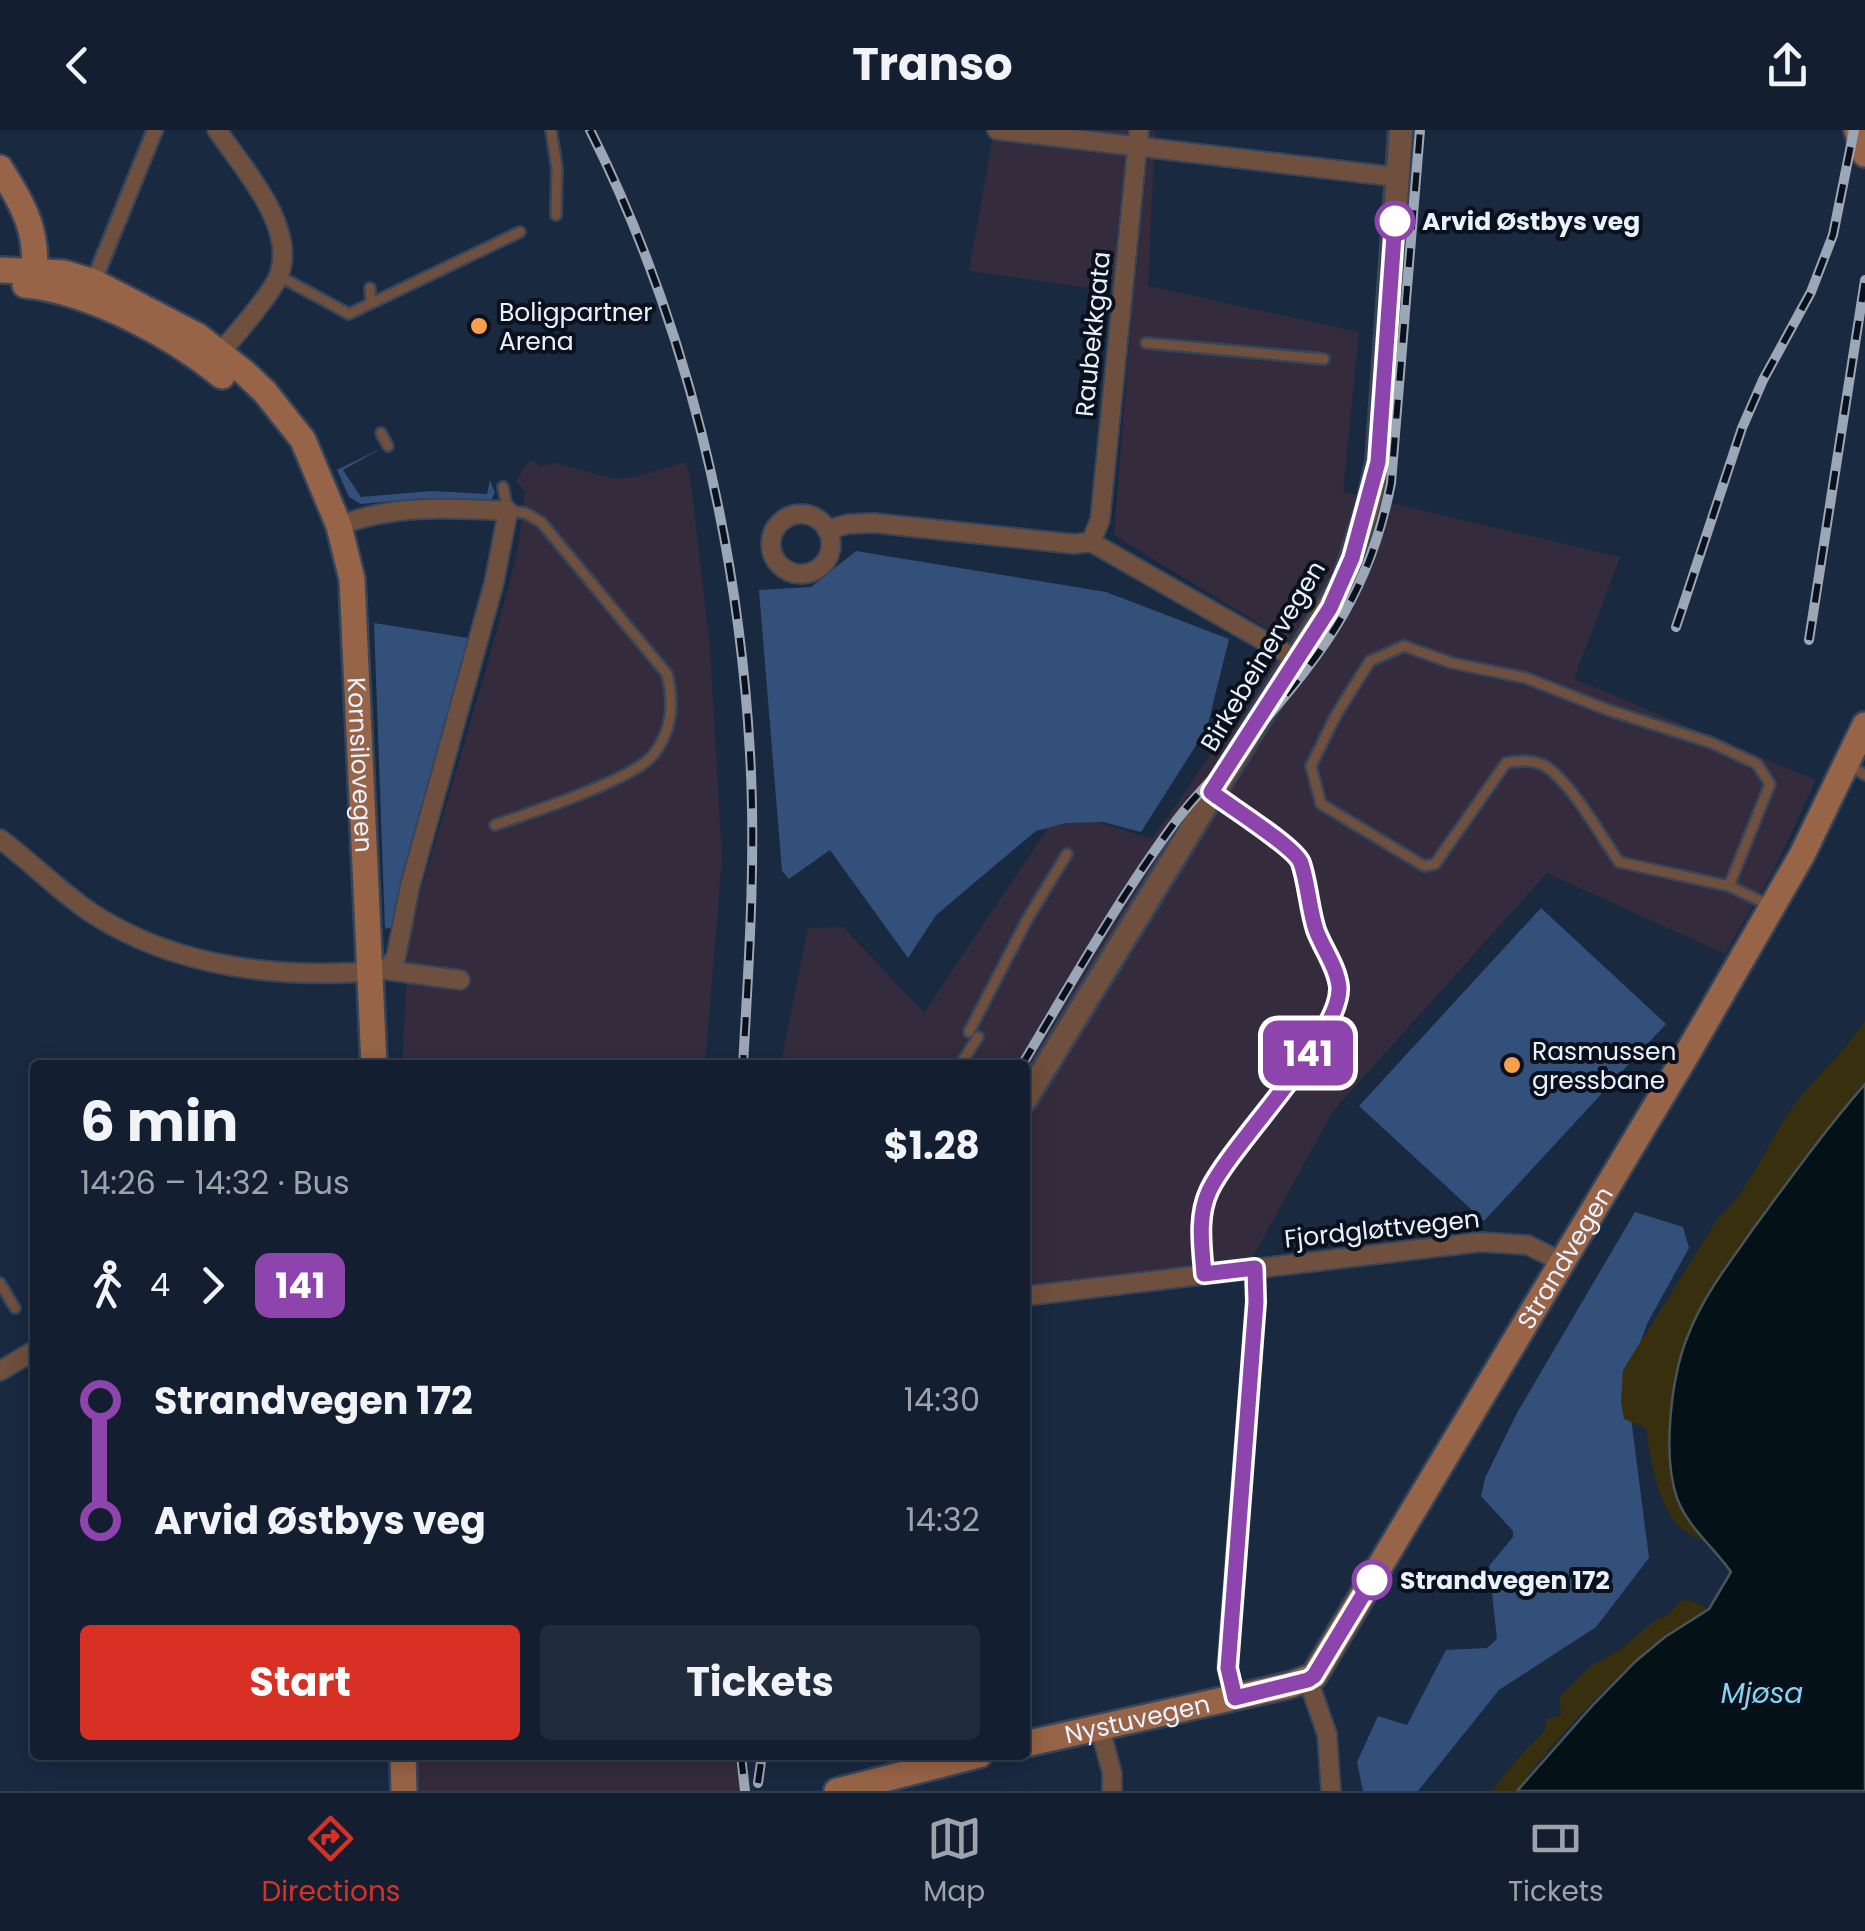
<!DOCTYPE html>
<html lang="en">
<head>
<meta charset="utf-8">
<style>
  :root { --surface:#131f30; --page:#202c3c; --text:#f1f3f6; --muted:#9da2ab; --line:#323d4c; --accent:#d93025 }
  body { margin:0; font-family:Poppins,sans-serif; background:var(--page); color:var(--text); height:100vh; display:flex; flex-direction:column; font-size:38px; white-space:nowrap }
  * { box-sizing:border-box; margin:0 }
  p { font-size:32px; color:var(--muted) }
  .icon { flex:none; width:55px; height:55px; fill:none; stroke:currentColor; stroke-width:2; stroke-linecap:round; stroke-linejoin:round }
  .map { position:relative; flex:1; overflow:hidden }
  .side { position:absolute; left:30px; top:930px; width:1000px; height:700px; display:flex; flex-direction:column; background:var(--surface); border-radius:10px; box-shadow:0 5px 25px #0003,0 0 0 2px var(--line) }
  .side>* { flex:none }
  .badge { padding:0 20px; border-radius:15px; font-size:35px; line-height:65px }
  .map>.badge { position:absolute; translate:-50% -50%; box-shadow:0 0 0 5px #fff }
  .legs { display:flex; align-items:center; gap:15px; height:110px; padding:0 50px; font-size:32px }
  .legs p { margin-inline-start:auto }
  .overview { display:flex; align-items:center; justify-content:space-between; height:170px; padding:0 50px }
  h1 { font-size:55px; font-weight:700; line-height:75px }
  .primary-button { display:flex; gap:20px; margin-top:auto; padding:20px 50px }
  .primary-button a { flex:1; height:115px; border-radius:10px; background:var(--accent); color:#fff; font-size:40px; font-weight:700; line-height:115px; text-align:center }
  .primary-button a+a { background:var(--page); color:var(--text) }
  ul { padding:0 50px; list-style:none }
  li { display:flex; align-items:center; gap:35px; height:120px; font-size:38px }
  li i { display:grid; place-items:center; width:15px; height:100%; margin:0 12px; background:currentColor }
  li i::after { content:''; width:25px; height:25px; margin:-12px; border:8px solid; border-radius:50%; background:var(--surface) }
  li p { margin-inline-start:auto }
  li:first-child i { background:linear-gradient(#0000 50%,currentColor 0) }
  li:last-child i { background:linear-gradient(currentColor 50%,#0000 0) }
  header { display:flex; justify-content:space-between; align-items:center; height:130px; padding:0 50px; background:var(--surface); font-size:45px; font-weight:700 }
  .tab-bar { display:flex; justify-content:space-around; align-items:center; height:140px; border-top:2px solid var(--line); background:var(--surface); font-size:28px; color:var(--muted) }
  .tab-bar a { display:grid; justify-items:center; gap:5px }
  .tab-bar .selected { color:var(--accent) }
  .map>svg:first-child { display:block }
  .industrial { fill:#342c3c }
  .green { fill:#33507b }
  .sand { fill:#382f0f }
  .water { fill:#041217; stroke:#48555c; stroke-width:2.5 }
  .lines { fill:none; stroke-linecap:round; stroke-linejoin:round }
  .service-casing { stroke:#36455a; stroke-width:14 }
  .pedestrian-casing { stroke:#36455a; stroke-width:19 }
  .minor-casing { stroke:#36455a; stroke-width:22 }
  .tertiary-casing { stroke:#36455a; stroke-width:28 }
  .secondary-casing { stroke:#36455a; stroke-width:30 }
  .service { stroke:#6f4f3d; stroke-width:9 }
  .pedestrian { stroke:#6f4f3d; stroke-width:14 }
  .minor { stroke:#6f4f3d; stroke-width:18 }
  .tertiary { stroke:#6f4f3d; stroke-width:22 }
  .secondary { stroke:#976447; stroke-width:25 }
  .rail-casing { stroke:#9ba6b6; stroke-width:10 }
  .rail { stroke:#0a111c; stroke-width:6; stroke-dasharray:19; stroke-linecap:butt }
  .line-1-casing { stroke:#fff; stroke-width:22 }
  .line-1 { stroke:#8e44ad; stroke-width:15 }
  .stop-1-dot { fill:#fff; stroke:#8e44ad; stroke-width:5 }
  .poi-dot { fill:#f8a04b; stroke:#0a111c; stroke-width:4 }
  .labels { text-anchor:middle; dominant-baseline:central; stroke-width:8; stroke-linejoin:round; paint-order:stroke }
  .stop-label { font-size:25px; font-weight:bold; fill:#e8f1fd; stroke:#0a111c; text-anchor:start }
  .poi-label { font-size:25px; fill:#e8f1fd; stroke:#0a111c; text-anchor:start }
  .street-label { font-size:25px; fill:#e8f1fd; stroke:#0a111c }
  .water-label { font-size:28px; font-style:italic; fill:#87d4f2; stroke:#0a111c }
</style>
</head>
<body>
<header><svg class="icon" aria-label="back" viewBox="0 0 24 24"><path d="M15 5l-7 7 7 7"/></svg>Transo<svg class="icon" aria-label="share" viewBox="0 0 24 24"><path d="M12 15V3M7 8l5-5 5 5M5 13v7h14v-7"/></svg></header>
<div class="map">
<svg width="1865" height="1661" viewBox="0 0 1865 1661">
  <rect width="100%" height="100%" fill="#192940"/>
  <g class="industrial">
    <polygon points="994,0 1155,0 1148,156 1359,202 1343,362 1620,427 1574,549 1816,650 1777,734 1725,824 1547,743 1333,981 1250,1132 1025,1159 1025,935 840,935 782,927 808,798 843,797 924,883 1060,680 1152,709 1289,512 1114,405 1133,164 969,141"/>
    <polygon points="530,329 541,336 555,333 615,349 635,347 685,332 690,345 710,517 722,728 705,935 402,935 409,801 489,529 518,420 525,361 516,351"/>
    <polygon points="416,1625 738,1625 743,1661 417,1661"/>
  </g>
  <g class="green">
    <polygon points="384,317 343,340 361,367 432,361 487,364 490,350 495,363 491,370 481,372 424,368 361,374 349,367 337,340"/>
    <polygon points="856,421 1106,462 1229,509 1207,598 1141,702 1103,692 1066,693 1036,701 936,785 908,828 830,720 789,749 782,741 759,460 811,457"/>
    <polygon points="374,493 468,508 392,797 385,799"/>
    <polygon points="1541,778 1666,894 1484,1091 1359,976"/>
    <polygon points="1635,1082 1683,1097 1689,1118 1648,1192 1626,1249 1649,1428 1596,1497 1499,1560 1418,1661 1363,1661 1357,1632 1378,1586 1407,1595 1446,1520 1487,1518 1497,1509 1489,1436 1513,1407 1513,1401 1481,1366 1485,1348 1517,1283"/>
  </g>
  <g class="sand">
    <path d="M1865,890v64l-83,105 -58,81 -36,63 -8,28 -9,50 21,116 12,14c-45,-14 -52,-72 -58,-113l-22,-9 -3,-18 2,-31 95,-152c39,-35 53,-88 87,-127 21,-24 44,-44 60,-71z"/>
    <path d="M1689,1470l20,9c-66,36 -148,120 -192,182h-25c17,-22 29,-38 49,-56 6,-6 4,-8 4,-15l16,-5 -2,-17 33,-33 25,-13 41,-34 9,-2 14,-15z"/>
  </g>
  <path class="water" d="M1865,954v707h-348l75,-85 44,-45 29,-24 44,-28 22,-37c-17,-25 -43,-44 -54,-74 -15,-43 -6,-123 12,-165 15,-38 41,-71 64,-104 36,-49 72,-99 112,-145z"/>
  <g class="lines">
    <g class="service-casing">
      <g id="service">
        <polyline points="551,0 557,38 556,85"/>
        <polyline points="279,146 349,184 520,102"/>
        <polyline points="370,158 371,173"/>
        <polyline points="1146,213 1324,229"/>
        <polyline points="381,303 388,316"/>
        <polyline points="1850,635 1865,645"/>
        <path d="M495,695c34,-12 138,-45 158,-70 20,-25 21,-52 14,-81l-126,-152 -16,-9 -17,-2 -5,-24"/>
        <path d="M1729,756l41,-102 -13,-20 -45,-21 -104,-33 -82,-32 -74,-15 -48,-17 -34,15 -34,54 -25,51 10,38 103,62 11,-2 71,-101c12,-2 27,-4 39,3 27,17 55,69 74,96l110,24 40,19"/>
        <polyline points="969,902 1028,788 1067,724"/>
        <polyline points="960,935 978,907"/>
        <path d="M1204,1144c-2,-27 -7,-57 4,-83 24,-50 133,-153 131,-203 -1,-20 -16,-38 -22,-57 -7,-20 -8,-58 -19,-73 -10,-16 -67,-51 -85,-64"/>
        <polyline points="0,1153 15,1178"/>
      </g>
    </g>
    <g class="pedestrian-casing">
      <polyline id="pedestrian" points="97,143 155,0"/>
    </g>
    <g class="minor-casing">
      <g id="minor">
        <polyline points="997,0 1397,47"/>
        <path d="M212,232c16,-18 60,-68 67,-87 18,-48 -36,-107 -62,-145"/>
        <circle cx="801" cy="414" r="30"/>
        <polyline points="827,400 848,394 874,393 1074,414 1091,412 1296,529"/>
        <polyline points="1091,412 1100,390 1139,0"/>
        <path d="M0,709c31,23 58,51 90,73 86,57 195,68 296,58l10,-13 14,-71 84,-303 14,-72c-56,-3 -116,-7 -169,15"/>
        <polyline points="386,840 460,850"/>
        <polyline points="1025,1166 1480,1112 1528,1115 1562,1132"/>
        <polyline points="0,1241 35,1220"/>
        <polyline points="1308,1550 1327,1604 1331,1661"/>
        <polyline points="1235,1568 1227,1538 1256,1172 1255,1138"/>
        <polyline points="1100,1598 1112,1643 1112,1661"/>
      </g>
    </g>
    <g class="tertiary-casing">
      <polyline id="tertiary" points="1025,970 1345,449 1368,377 1378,332 1401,0"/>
    </g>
    <g class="secondary-casing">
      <g id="secondary">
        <polyline points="1857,0 1865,24"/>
        <path d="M0,38c26,42 40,66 33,116"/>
        <path id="s1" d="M0,140l64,3 30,9 104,54 47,37 20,19 38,48 36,86 13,53 22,486"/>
        <path d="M25,155c65,6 147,50 197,91"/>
        <path id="s2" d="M1025,1614l265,-59 24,-9 373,-622 115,-199 63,-130"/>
        <polyline points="403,1625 404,1661"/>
        <polyline points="837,1661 979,1625"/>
      </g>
    </g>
    <use href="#service" class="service"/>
    <use href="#pedestrian" class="pedestrian"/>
    <use href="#minor" class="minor"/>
    <use href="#tertiary" class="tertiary"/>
    <use href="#secondary" class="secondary"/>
    <g class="rail-casing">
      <g id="rail">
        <path d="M590,0c96,191 148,410 160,623 6,104 -1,208 -7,312"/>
        <polyline points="1676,497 1742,298 1763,250 1811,162 1833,105 1854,0"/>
        <polyline points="1809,510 1865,150"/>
        <path d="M1022,935c48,-80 96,-165 151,-240 17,-24 40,-46 60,-69 80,-91 134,-150 158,-273l29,-353"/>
        <polyline points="741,1625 745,1661"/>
        <polyline points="758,1653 762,1625"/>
      </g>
    </g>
    <use href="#rail" class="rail"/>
  </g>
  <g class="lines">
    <g class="line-1-casing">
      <path id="line-1" d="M1372,1450l-58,96 -6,4 -73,18 -7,-30 28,-366 -1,-34 -51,6c-2,-27 -7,-57 5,-83 23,-49 133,-156 130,-204 -2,-20 -16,-38 -23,-57 -7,-22 -8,-46 -15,-67 -6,-16 -72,-57 -90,-71l119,-184 22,-50 26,-96 17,-241"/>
    </g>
    <use href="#line-1" class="line-1"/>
  </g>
  <g class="stop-1-dot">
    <circle cx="1395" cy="91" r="18"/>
    <circle cx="1372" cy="1450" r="18"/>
  </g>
  <g class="poi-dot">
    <circle cx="479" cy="196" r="10"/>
    <circle cx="1512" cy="935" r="10"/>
  </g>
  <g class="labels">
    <g class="stop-label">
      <text x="1422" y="91">Arvid Østbys veg</text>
      <text x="1400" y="1450">Strandvegen 172</text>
    </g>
    <g class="poi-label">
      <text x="499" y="182">Boligpartner<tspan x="499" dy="29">Arena</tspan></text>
      <text x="1532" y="921">Rasmussen<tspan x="1532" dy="29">gressbane</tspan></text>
    </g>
    <g class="street-label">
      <text transform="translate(1093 204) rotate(-84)">Raubekkgata</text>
      <text transform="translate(1263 526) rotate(-59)">Birkebeinervegen</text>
      <text stroke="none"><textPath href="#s1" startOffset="695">Kornsilovegen</textPath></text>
      <text transform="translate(1382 1099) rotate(-6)">Fjordgløttvegen</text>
      <text stroke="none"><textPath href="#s2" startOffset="785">Strandvegen</textPath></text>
      <text stroke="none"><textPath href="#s2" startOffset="115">Nystuvegen</textPath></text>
    </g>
    <g class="water-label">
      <text x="1762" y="1563">Mjøsa</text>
    </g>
  </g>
</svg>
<b class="badge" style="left:1308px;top:923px;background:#8e44ad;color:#fff">141</b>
<section class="side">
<div class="overview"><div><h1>6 min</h1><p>14:26 – 14:32 · Bus</p></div><b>$1.28</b></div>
<div class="legs"><svg class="icon" aria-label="walk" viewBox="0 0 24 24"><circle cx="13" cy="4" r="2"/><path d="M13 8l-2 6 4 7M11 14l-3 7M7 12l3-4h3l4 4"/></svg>4<svg class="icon" aria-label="forward" viewBox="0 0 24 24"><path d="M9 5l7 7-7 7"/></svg><b class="badge" style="background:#8e44ad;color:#fff">141</b></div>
<ul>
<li><i style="color:#8e44ad"></i><b>Strandvegen 172</b><p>14:30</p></li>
<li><i style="color:#8e44ad"></i><b>Arvid Østbys veg</b><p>14:32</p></li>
</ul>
<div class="primary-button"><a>Start</a><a>Tickets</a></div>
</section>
</div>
<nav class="tab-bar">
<a class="selected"><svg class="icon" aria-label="directions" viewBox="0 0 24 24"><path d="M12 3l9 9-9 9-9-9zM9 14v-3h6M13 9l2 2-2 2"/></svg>Directions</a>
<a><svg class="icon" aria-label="map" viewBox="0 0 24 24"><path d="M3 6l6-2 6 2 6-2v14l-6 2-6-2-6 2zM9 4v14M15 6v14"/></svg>Map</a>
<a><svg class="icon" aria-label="tickets" viewBox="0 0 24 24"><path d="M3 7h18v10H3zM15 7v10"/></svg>Tickets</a>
</nav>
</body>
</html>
